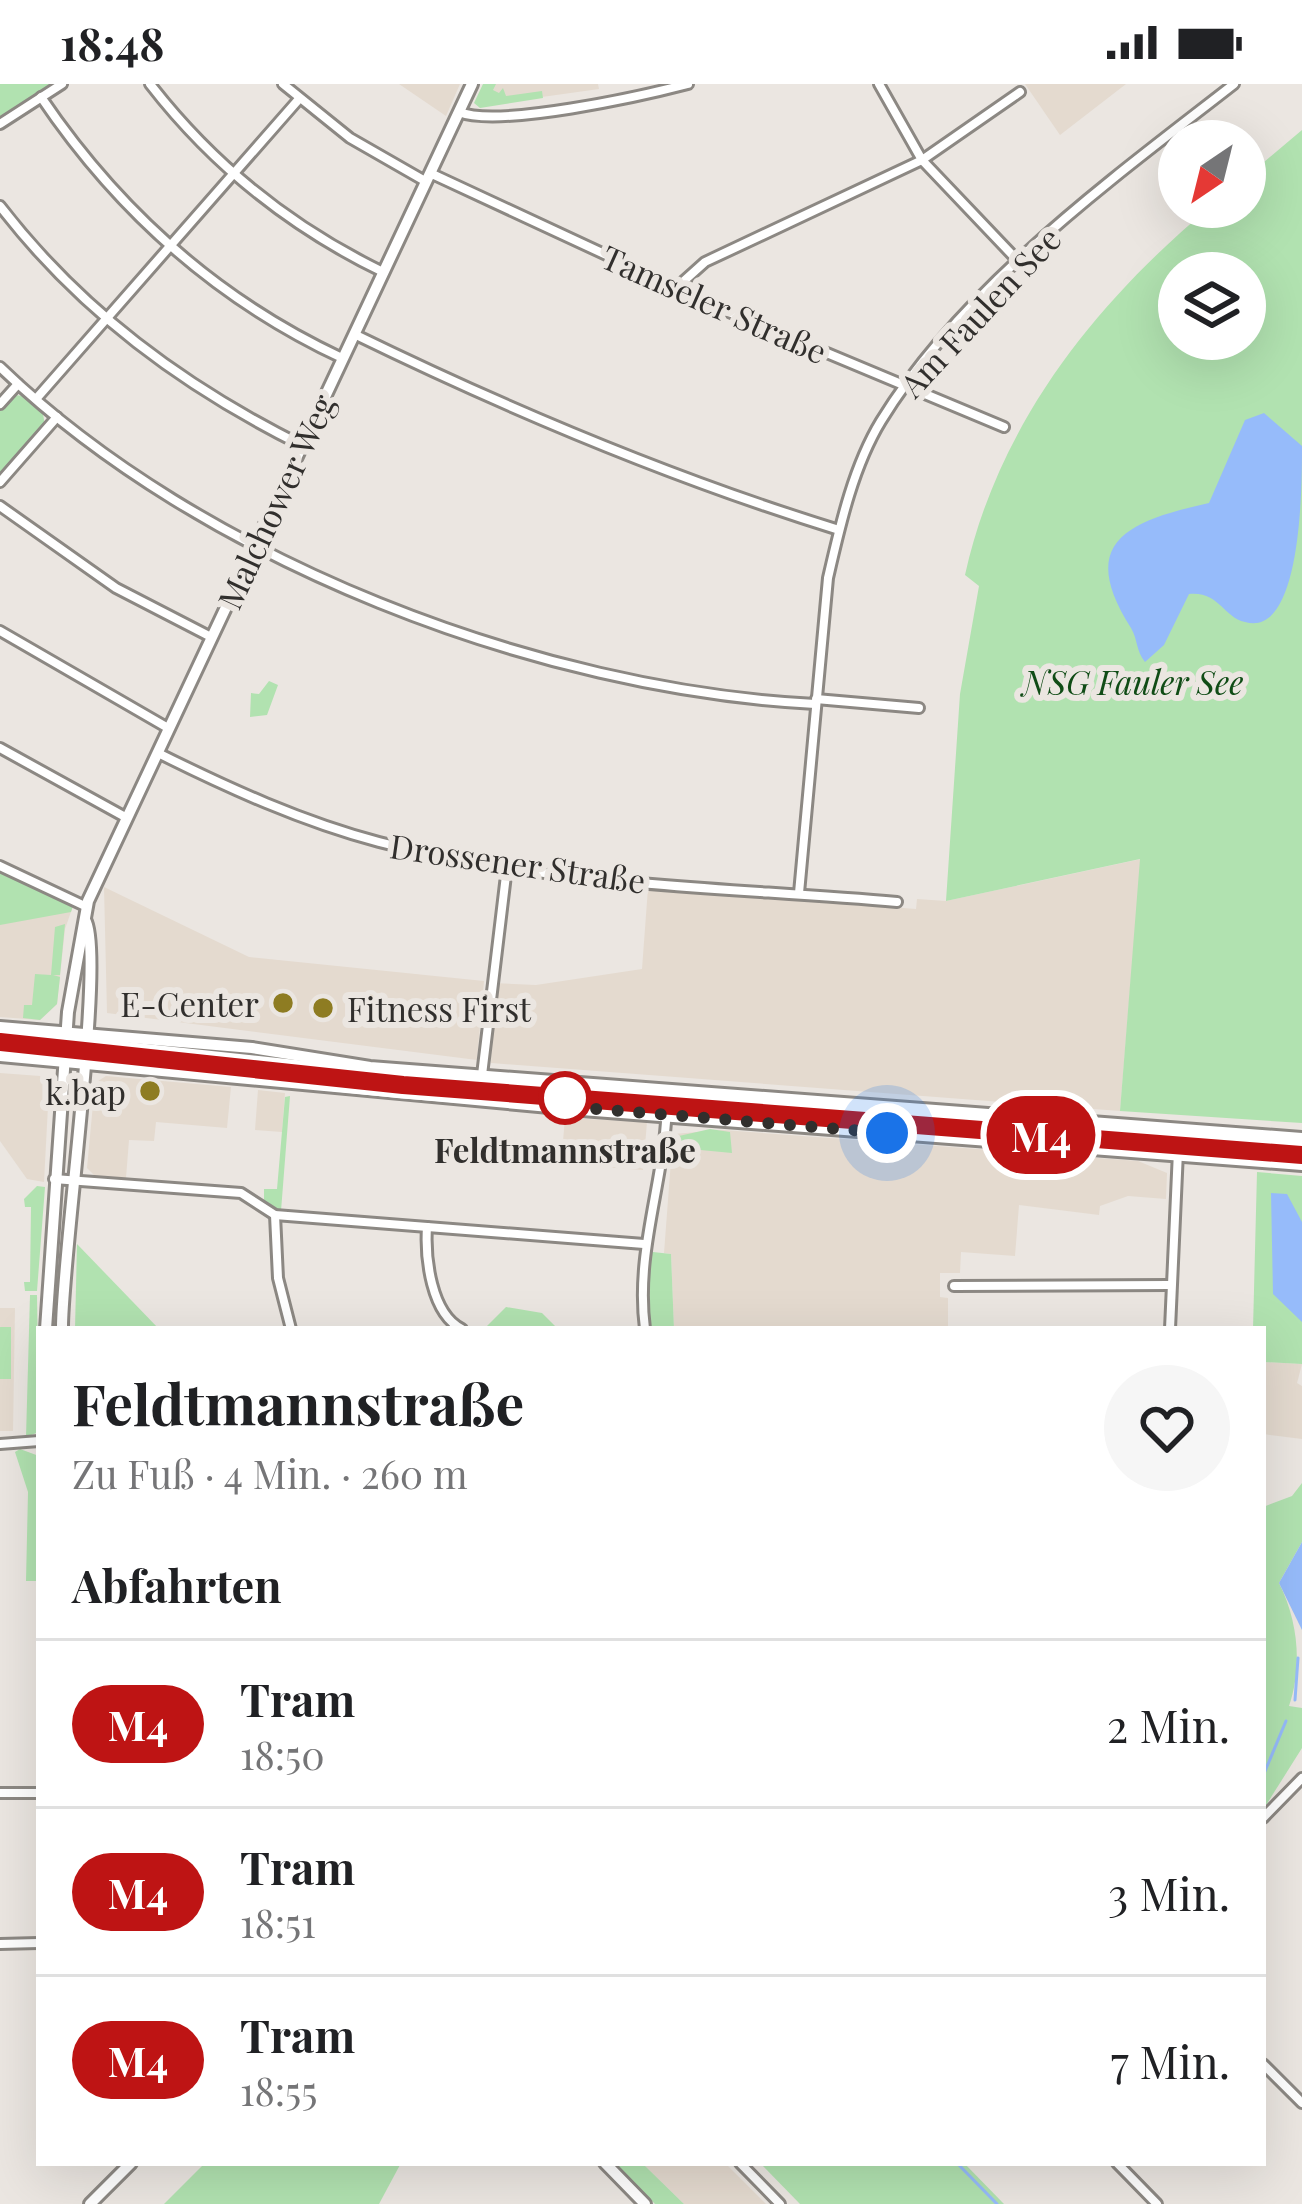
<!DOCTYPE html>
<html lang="de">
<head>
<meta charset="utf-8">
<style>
  :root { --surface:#fff; --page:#f6f6f6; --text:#202124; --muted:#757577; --line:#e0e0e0 }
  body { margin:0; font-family:"Playfair Display",serif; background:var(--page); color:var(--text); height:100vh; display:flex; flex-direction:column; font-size:45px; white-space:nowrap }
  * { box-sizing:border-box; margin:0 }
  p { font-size:39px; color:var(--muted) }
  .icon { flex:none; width:66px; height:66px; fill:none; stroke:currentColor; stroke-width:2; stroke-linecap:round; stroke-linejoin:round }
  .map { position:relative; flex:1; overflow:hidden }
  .details { position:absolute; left:36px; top:1242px; width:1230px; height:840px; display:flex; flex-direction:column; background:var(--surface); border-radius:0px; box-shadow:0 12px 48px #0002 }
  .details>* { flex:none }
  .badge { padding:0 24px; border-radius:39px; font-size:42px; line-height:78px }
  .needle { width:78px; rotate:215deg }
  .tools { position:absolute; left:1158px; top:36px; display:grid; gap:24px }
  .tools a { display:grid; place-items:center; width:108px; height:108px; border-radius:50%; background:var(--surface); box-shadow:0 12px 48px #0002; font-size:60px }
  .you { position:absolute; width:60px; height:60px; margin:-30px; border:9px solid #fff; border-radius:50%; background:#1a73e8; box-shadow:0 0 0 18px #1a73e833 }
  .map>.badge { position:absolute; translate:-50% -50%; box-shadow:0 0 0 6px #fff }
  h2 { padding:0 36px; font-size:45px; line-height:108px }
  .round { display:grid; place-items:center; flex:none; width:126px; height:126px; border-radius:63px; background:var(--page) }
  .summary { display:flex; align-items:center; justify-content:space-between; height:204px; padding:0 36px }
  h1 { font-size:57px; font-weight:700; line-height:90px }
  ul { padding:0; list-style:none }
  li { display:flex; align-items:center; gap:36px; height:168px; padding:0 36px; border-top:3px solid var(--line) }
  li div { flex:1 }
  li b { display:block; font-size:45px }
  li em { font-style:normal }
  li .badge { min-width:132px; font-weight:700; text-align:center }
  .status { display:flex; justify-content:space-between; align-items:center; height:84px; padding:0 60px; background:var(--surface); direction:ltr }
  .status svg { height:33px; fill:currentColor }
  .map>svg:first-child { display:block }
  .built { fill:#e4dacf }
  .green { fill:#b1e2b0; fill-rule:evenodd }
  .water { fill:#96bbfa }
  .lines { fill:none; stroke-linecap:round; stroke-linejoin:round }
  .stream { stroke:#96bbfa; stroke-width:3 }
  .street-casing { stroke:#8c8883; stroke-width:14 }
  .secondary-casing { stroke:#8c8883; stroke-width:16 }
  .street { stroke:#fff; stroke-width:8 }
  .secondary { stroke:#fff; stroke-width:10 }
  .tram { stroke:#4f4d4a; stroke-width:3 }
  .line-casing { stroke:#fff; stroke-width:27 }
  .line { stroke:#be1414; stroke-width:18 }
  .walk { stroke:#312f2d; stroke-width:12; stroke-dasharray:0 21.6 }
  .poi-dot { fill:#8e7c22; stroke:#ebe6e1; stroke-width:4.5 }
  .stop-dot { fill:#fff; stroke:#be1414; stroke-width:6 }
  .labels { text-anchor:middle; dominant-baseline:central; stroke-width:12; stroke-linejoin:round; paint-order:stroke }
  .street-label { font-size:33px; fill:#312f2d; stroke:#ebe6e1 }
  .park-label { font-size:33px; font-style:italic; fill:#104c16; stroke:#ebe6e1 }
  .poi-label { font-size:33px; fill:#312f2d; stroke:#ebe6e1; text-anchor:end }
  .stop-label { font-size:33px; font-weight:bold; fill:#312f2d; stroke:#ebe6e1 }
</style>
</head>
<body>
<div class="status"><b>18:48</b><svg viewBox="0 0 49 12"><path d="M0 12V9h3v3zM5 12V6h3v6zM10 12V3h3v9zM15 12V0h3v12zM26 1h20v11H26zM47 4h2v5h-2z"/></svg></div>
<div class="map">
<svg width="1302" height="2120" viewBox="0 0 1302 2120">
  <rect width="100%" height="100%" fill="#ebe6e1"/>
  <g class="built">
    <polygon points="399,0 460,0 446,32"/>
    <polygon points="485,0 598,0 599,5 507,18"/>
    <polygon points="1025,0 1126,0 1060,51"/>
    <polygon points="1141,775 1120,1027 491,979 493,899 536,901 642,885 648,804 916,825 917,815 946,817"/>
    <polygon points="0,785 73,822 65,845 57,920 40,936 0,933"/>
    <polygon points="104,803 249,873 484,897 477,976 107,929"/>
    <polygon points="212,974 556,1006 555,1018 210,985"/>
    <polygon points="0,989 40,992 49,1003 44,1098 27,1095 0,1057"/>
    <polygon points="106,992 231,1003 227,1044 156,1038 154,1057 129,1056 126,1094 95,1092 87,1084 95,999"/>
    <polygon points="258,1006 285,1009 282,1048 255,1046"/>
    <polygon points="680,1016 1164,1052 1166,1062 696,1029 682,1025"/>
    <polygon points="565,1034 647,1038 643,1086 561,1080"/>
    <polygon points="723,1046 1138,1077 1167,1089 1166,1115 1128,1112 1100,1122 1099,1131 1019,1121 1015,1172 961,1168 960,1189 940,1189 940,1213 948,1214 948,1245 674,1245 671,1170 664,1169 673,1050"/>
    <polygon points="0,1224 15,1224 13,1347 0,1347"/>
    <polygon points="1263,1278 1302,1280 1297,1299 1302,1302 1302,1355 1263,1350"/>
    <polygon points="642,2079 725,2079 766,2120 684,2120"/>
  </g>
  <g class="green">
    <polygon points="0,0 57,0 0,36"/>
    <polygon points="483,0 496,0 493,6 499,9 503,4 506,12 542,7 543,14 480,24 474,19"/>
    <path d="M1302,46v993l-182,-12 20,-252 -194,42 14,-207 19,-108 -14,-11c33,-150 129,-271 245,-368h35v-29zM1179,189h66v66h-66z"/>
    <path d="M12,311c16,-1 33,11 32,28l-44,51v-69z"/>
    <polygon points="269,597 278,601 267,631 250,633 251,609 259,610"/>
    <polygon points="0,785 73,822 71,828 0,841"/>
    <polygon points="65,840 60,891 53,891 60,893 57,920 40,936 23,934 24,921 32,921 35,890 51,891 55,843"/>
    <polygon points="205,968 556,1002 556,1006 205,973"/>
    <polygon points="290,1012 281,1127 264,1116 264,1105 277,1105 285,1013"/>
    <polygon points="891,1028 1147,1047 1155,1052 890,1032"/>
    <polygon points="710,1045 730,1048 732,1069 669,1063 670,1054"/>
    <polygon points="1257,1088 1302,1092 1302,1280 1263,1278 1263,1245 1253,1245"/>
    <polygon points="37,1102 45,1103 37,1207 25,1207 24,1198 30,1198 31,1123 25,1123 24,1115"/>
    <polygon points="77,1160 159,1245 75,1245"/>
    <polygon points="644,1167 671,1170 674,1245 650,1245"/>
    <polygon points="30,1211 37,1211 39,1348 26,1353"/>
    <polygon points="506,1223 542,1229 558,1245 484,1245"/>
    <rect x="0" y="1243" width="11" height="52"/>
    <polygon points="20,1365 39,1372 39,1497 26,1497 28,1408 15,1368"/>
    <path d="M1302,1399v59l-23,41c20,40 23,85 10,123l13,2v40l-39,62v-303l29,-11z"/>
    <polygon points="205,2079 401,2079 379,2120 164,2120"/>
    <polygon points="615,2079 642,2079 684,2120 655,2120"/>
    <polygon points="760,2079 964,2079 1004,2120 800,2120"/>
  </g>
  <g class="water">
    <path d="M1264,329l38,33c0,39 0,193 -57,176 -22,-5 -26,-31 -56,-28l-25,51 -19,17c-9,-11 -7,-22 -14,-34 -55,-86 -3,-107 78,-125l36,-83z"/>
    <polygon points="1271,1109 1287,1110 1302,1138 1302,1238 1273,1210"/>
    <polygon points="1302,1458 1302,1546 1279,1499"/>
  </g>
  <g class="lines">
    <g class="stream">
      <polyline points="1295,1616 1298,1574"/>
      <polyline points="1263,1692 1286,1637"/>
      <polyline points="957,2079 997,2120"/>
    </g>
    <g class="street-casing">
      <g id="street">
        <path d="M150,0c62,80 142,144 233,188"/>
        <polyline points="283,0 350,54 425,97"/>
        <polyline points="879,0 922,76 1019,178"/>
        <path d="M41,13c77,114 177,203 301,261"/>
        <path d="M459,28c40,16 183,-16 229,-28"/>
        <polyline points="0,40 62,0"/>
        <polyline points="430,89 729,228 1004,343"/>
        <path d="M0,122c81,105 183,180 301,239"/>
        <polyline points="676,204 705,178 922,76 1020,8"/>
        <path d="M354,250c158,77 317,144 485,196"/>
        <path d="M0,283c201,194 539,323 815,337"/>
        <polyline points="36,315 299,15"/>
        <polyline points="0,320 18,300"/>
        <polyline points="0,398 57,333"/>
        <polyline points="0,422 116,504 211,553"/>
        <polyline points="0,547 168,644"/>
        <polyline points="816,615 919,624"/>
        <polyline points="0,664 127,734"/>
        <path d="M158,669c70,35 145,69 221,89 168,44 345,45 518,60"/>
        <polyline points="0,782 87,823"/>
        <path d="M799,809l29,-315c12,-52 25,-111 53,-157 82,-134 231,-242 353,-337"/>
        <polyline points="482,991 507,783"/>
        <polyline points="54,1095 241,1109 275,1131 644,1160"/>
        <polyline points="275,1131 278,1194 291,1245"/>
        <path d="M427,1143c-2,31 4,87 35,102"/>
        <polyline points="954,1202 1169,1201"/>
        <path d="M645,1245c-11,-83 24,-157 22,-239"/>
        <polyline points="1170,1245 1179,1045"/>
        <polyline points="0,1360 39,1357"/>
        <polyline points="0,1709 39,1709"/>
        <polyline points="1263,1734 1302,1694"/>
        <polyline points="0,1860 39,1859"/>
        <polyline points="1263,1980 1302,2019"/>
        <polyline points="740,2079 780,2120"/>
        <polyline points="1117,2079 1157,2120"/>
      </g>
    </g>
    <g class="secondary-casing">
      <g id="secondary">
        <polyline points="0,943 252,964 370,983 1302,1054"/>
        <polyline points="0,972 582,1026 1302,1081"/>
        <polyline points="46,1245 68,928 88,817 472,0"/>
        <path d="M62,1245c-1,-67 44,-377 23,-409"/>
        <polyline points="605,2079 645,2120"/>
        <polyline points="90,2120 131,2079"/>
      </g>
    </g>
    <use href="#street" class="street"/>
    <use href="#secondary" class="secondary"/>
    <polyline class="tram" points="0,958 403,1001 1302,1070"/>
  </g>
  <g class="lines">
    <g class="line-casing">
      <polyline id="line" points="0,958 403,1001 1302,1071"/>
    </g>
    <use href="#line" class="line"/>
    <polyline class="walk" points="565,1014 549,1021 887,1049"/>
  </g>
  <g class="poi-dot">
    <circle cx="283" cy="919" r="12"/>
    <circle cx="323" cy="924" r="12"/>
    <circle cx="150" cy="1007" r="12"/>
  </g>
  <circle class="stop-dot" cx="565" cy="1014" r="24"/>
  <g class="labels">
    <g class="street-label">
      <text transform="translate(715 219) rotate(24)">Tamseler Straße</text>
      <text transform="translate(979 227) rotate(-47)">Am Faulen See</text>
      <text transform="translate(275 417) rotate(-65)">Malchower Weg</text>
      <text transform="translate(518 778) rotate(8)">Drossener Straße</text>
    </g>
    <g class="park-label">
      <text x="1133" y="597">NSG Fauler See</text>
    </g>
    <g class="poi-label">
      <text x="259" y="919">E-Center</text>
      <text x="347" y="924" text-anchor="start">Fitness First</text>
      <text x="126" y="1007">k.bap</text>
    </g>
    <g class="stop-label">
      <text x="565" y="1065">Feldtmannstraße</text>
    </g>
  </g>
</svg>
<div class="tools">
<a><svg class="needle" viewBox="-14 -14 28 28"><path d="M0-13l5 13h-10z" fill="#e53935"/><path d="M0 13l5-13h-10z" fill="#757577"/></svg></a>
<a><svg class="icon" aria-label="layers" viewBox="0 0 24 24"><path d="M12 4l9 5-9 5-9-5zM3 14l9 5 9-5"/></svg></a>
</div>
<div class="you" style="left:887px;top:1049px"></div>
<b class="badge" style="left:1041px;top:1051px;background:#be1414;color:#fff">M4</b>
<section class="details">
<div class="summary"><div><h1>Feldtmannstraße</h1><p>Zu Fuß · 4 Min. · 260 m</p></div><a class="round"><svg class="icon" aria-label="heart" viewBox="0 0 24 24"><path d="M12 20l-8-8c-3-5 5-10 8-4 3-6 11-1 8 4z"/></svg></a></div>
<h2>Abfahrten</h2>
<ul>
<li><span class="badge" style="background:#be1414;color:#fff">M4</span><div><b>Tram</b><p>18:50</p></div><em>2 Min.</em></li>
<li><span class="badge" style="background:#be1414;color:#fff">M4</span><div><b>Tram</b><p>18:51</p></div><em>3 Min.</em></li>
<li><span class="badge" style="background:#be1414;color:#fff">M4</span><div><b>Tram</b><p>18:55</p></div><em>7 Min.</em></li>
</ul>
</section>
</div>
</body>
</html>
